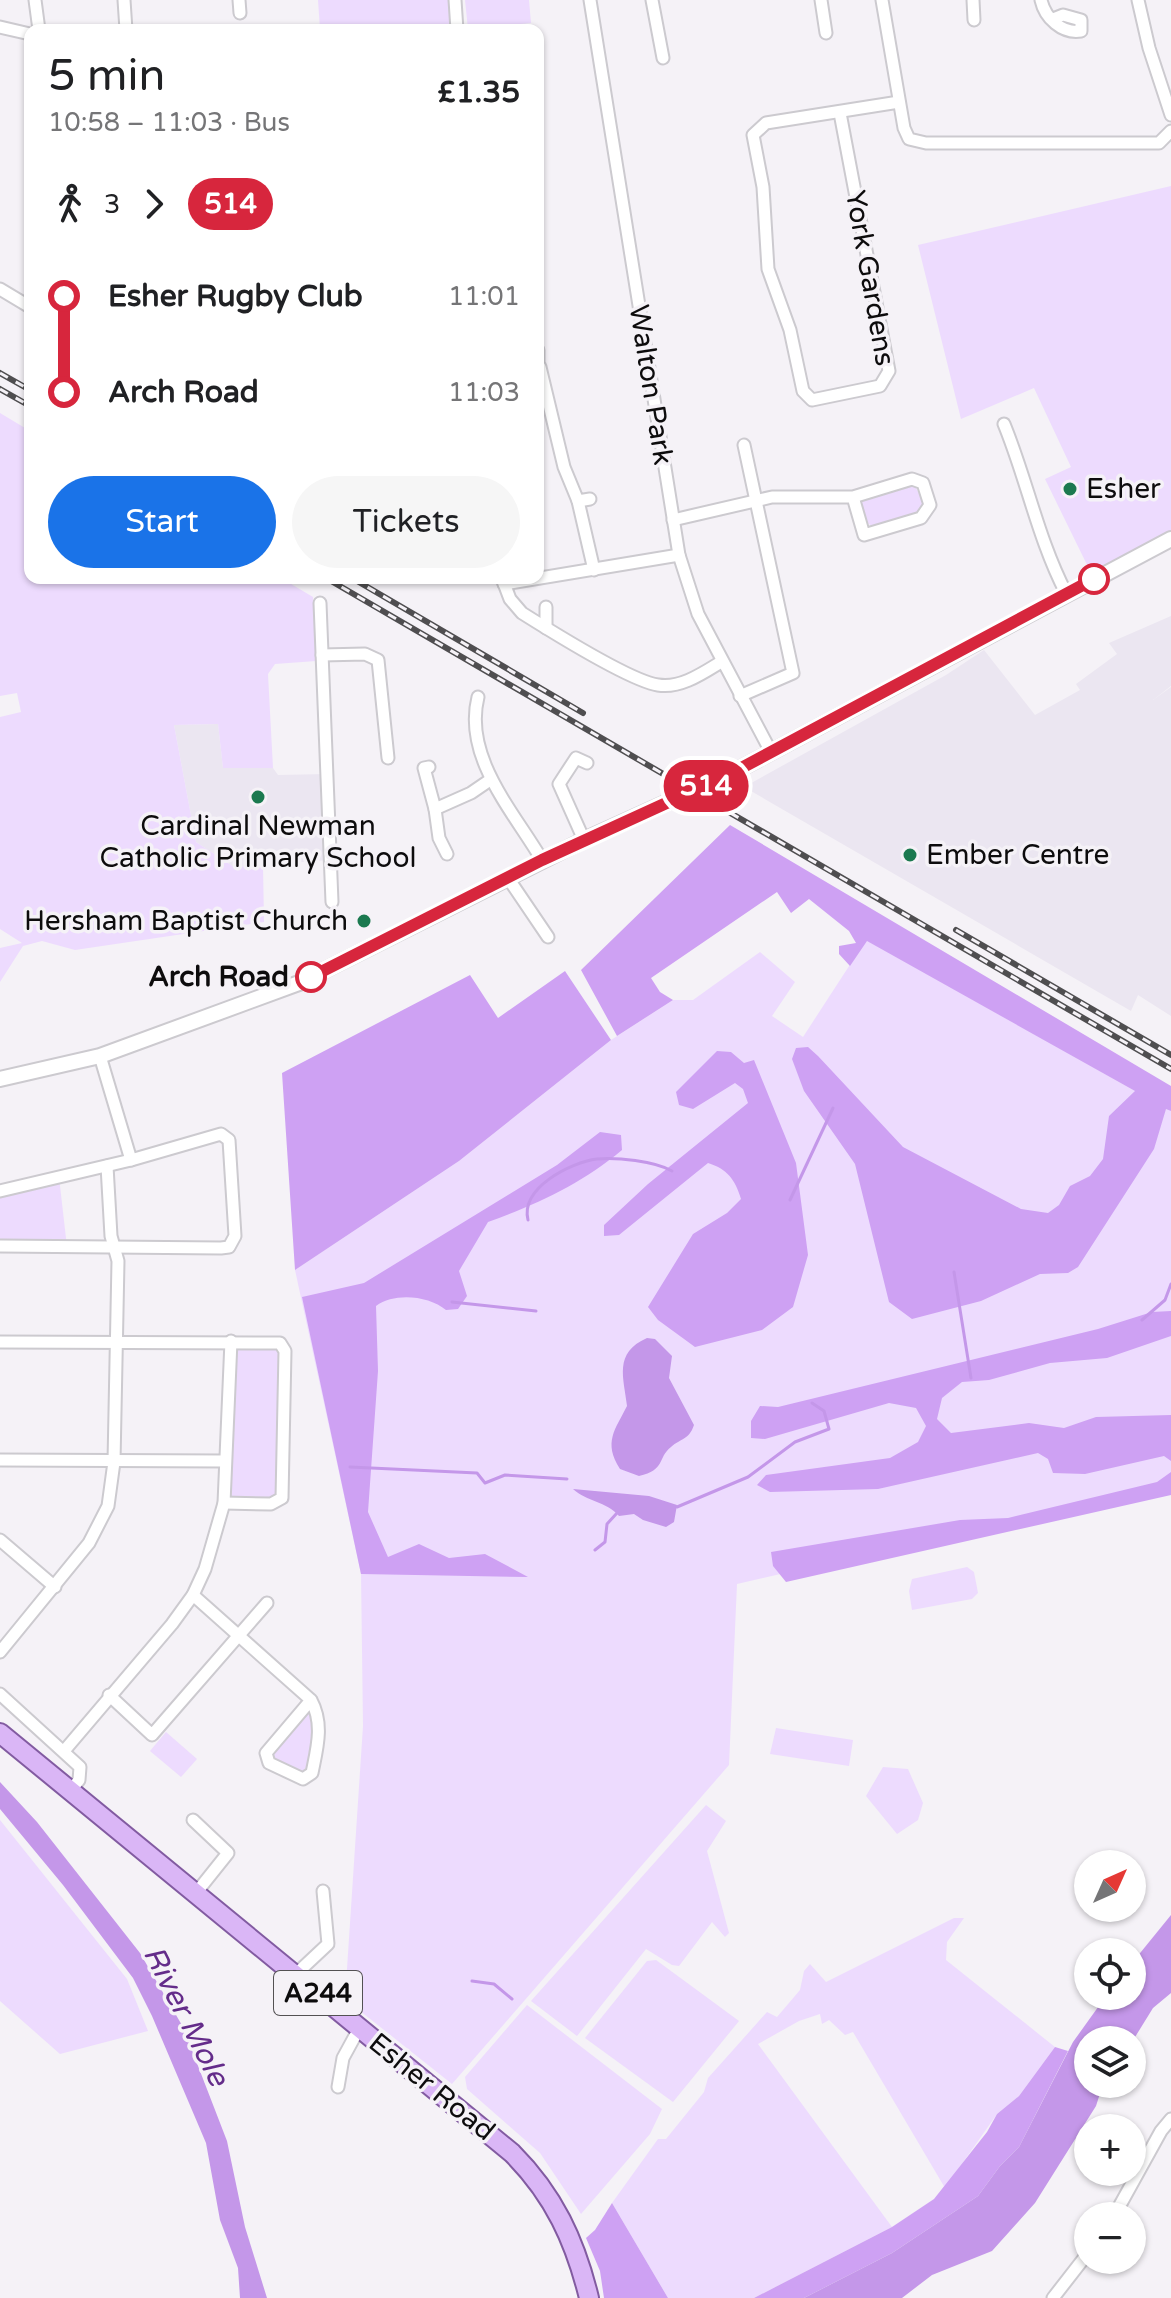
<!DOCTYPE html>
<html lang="en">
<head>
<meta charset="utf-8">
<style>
  :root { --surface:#fff; --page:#f6f6f6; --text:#202124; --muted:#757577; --accent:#1a73e8 }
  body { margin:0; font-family:"Varela Round",sans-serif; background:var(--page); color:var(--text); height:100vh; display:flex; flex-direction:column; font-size:30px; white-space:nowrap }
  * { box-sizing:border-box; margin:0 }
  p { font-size:26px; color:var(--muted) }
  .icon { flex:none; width:44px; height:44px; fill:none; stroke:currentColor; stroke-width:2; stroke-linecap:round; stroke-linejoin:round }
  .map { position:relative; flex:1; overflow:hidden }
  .panel { position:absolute; left:24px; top:24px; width:520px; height:560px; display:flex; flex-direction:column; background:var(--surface); border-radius:16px; box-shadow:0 2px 6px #0004 }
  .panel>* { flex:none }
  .badge { padding:0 16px; border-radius:26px; font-size:28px; line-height:52px }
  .needle { width:52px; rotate:45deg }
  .fabs { position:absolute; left:1074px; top:1850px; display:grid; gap:16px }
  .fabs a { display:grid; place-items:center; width:72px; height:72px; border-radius:50%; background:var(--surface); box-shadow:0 2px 6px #0004; font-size:40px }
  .map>.badge { position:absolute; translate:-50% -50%; box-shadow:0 0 0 4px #fff }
  .legs { display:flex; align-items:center; gap:12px; height:88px; padding:0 24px; font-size:26px }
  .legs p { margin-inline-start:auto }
  .head { display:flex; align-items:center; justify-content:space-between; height:136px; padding:0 24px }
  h1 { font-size:44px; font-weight:600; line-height:60px }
  .button { display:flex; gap:16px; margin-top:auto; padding:16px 24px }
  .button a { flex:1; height:92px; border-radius:48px; background:var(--accent); color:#fff; font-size:32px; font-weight:600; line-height:92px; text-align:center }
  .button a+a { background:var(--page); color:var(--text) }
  ul { padding:0 24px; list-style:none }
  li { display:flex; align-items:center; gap:28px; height:96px; font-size:30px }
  li i { display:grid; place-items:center; width:12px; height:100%; margin:0 10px; background:currentColor }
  li i::after { content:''; width:20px; height:20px; margin:-10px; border:6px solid; border-radius:50%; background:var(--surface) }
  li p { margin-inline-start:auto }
  li:first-child i { background:linear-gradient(#0000 50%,currentColor 0) }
  li:last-child i { background:linear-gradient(currentColor 50%,#0000 0) }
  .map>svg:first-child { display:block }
  .built { fill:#ebe6f1 }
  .green { fill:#eddbfe }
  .forest { fill:#cea1f3 }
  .water { fill:#c497e9 }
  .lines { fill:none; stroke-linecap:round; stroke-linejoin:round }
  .stream { stroke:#c497e9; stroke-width:3 }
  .minor-casing { stroke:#cccacf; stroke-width:15 }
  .tertiary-casing { stroke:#cccacf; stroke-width:18 }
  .primary-casing { stroke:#825ba1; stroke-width:22 }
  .minor { stroke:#fff; stroke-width:11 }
  .tertiary { stroke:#fff; stroke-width:14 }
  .primary { stroke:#dab6f6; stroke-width:18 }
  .rail-casing { stroke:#4f4e50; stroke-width:6 }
  .rail { stroke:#f5f2f7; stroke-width:3; stroke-dasharray:9; stroke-linecap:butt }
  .line-1-casing { stroke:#fff; stroke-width:18 }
  .line-1 { stroke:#d7263d; stroke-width:12 }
  .poi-dot { fill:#1b794f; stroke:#f5f2f7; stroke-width:3 }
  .stop-1-dot { fill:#fff; stroke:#d7263d; stroke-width:4 }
  .labels { text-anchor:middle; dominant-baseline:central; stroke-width:7; stroke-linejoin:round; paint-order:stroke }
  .shield { fill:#f5f2f7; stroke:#535153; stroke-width:2 }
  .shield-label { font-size:26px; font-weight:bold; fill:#0d0c0d }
  .street-label { font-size:28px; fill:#0d0c0d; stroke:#f5f2f7 }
  .poi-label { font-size:28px; fill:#0d0c0d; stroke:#f5f2f7; text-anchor:start }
  .stop-label { font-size:28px; font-weight:bold; fill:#0d0c0d; stroke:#f5f2f7; text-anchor:end }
  .water-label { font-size:30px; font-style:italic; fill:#642c8a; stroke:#f5f2f7 }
</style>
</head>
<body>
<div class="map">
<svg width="1171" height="2298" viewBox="0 0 1171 2298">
  <rect width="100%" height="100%" fill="#f5f2f7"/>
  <g class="built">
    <polygon points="1171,616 1171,686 1153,700 1171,687 1171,1016 1138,995 1131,1011 744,787 946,675 984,650 1035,715 1080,690 1076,684 1117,654 1109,643"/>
    <polygon points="218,724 223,768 273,768 278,775 327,774 330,860 234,867 196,842 174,725"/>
  </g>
  <g class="green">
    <polygon points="318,0 450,0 452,30 174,30 320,29"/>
    <polygon points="465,0 529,0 531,23 468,29"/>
    <polygon points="1171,186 1171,532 1092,575 1045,479 1071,467 1034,388 961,419 918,245"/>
    <polygon points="0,413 30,431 30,578 281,578 313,597 316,661 275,664 268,674 273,768 223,768 218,724 174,725 196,842 234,867 263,865 264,922 75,950 42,941 23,946 0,982 0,948 22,943 0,929 0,717 21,712 17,693 0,696"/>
    <polygon points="914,484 924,503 917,513 872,526 863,520 858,499"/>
    <polygon points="866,940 1171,1111 1171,1484 737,1584 729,1765 452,2084 345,1999 363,1726 361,1574 295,1270 459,1161 611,1040 673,1000 693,1000 760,952 795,982 772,1016 803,1037"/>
    <polygon points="59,1177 67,1247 0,1246 0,1191"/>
    <polygon points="231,1341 280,1343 282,1498 224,1503"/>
    <polygon points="967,1567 974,1572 978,1593 972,1599 912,1610 909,1591 912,1579"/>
    <path d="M307,1711l3,1c4,16 7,53 -11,61l-25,-12 -2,-4z"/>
    <polygon points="776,1728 853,1740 849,1766 770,1754"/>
    <polygon points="166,1732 197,1759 181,1777 150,1751"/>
    <polygon points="883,1767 908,1769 923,1803 918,1820 897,1834 866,1796"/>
    <polygon points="706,1805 726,1821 707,1851 729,1933 725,1937 712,1922 679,1966 672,1965 646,1949 577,2036 531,2001"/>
    <polygon points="0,1820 127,1979 148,2031 60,2054 0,2001"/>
    <polygon points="954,1918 964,1918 947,1942 946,1960 1055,2047 1019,2096 997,2114 945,2188 853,2032 845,2035 829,2020 822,2024 820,2014 799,2021 758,2044 892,2227 754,2298 668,2298 612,2203 658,2139 666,2139 704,2092 708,2078 767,2012 777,2017 800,1990 804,1971 810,1964 826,1982"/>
    <polygon points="656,1960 739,2021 673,2102 585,2038 647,1961"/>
    <polygon points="527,2005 662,2109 650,2134 581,2214 540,2153 467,2089 465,2077"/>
  </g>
  <g class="forest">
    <polygon points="730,825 1171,1086 1171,1111 1166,1109 1154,1149 1078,1267 1068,1273 1040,1274 981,1301 912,1319 889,1302 855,1164 804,1091 792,1059 796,1048 808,1047 818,1056 903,1147 1021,1209 1048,1213 1059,1205 1070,1186 1090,1176 1103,1159 1109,1116 1135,1091 867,941 850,966 839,954 839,946 856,943 849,931 809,899 791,913 777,892 651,978 660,992 673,1000 617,1036 581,970"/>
    <polygon points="565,971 611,1040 459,1161 295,1270 282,1073 470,975 498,1018"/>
    <path d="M717,1051l14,1 13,11 10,-3 42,103 12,92 -15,52 -31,23 -67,17 -37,-27 -10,-13 45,-73 34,-21 14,-14c-6,-20 -14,-30 -33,-36l-89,72 -15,1v-11l44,-41 100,-81 -5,-14 -8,-6 -42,26 -14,-4 -3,-13z"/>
    <path d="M600,1132l21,3 1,15c-41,34 -84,54 -134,72l-29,49 8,25 -9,13 -12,1c-17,-14 -51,-18 -70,-4l2,65 -10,141 20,45 31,-13 30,14 36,-4 43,23 -167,-3 -59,-277 62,-14 193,-118z"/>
    <polygon points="1171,1311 1171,1336 1107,1358 1050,1363 989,1380 962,1382 942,1398 937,1419 951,1433 1029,1423 1064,1428 1096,1417 1171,1415 1171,1461 1164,1456 1085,1474 1053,1473 1048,1459 1038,1453 878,1489 770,1492 757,1485 766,1475 890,1458 918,1442 926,1426 916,1408 889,1403 765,1439 751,1438 751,1421 760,1406 778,1407 1098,1329 1152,1312"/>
    <polygon points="1171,1472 1171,1495 786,1582 773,1566 771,1552 960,1520 1008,1518 1157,1482"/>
    <polygon points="1055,2047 1068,2051 1019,2147 1000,2166 978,2196 892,2253 804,2298 754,2298 892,2227 934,2199 987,2132 997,2114 1019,2096"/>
    <polygon points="612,2203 668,2298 604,2298 600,2271 586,2238 595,2230"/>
  </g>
  <g class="water">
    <path d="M647,1338l8,1 17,17 -3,22 25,47c-5,15 -13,13 -23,22 -14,11 -5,23 -32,29l-19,-7c-17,-27 -5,-39 7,-63 -3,-28 -14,-53 20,-68z"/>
    <path d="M573,1489l76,7 28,9 -3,17 -8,5 -23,-7 -9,-6 -15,2c-13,-15 -32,-14 -46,-27z"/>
    <polygon points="0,1782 37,1822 140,1953 183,2027 227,2141 245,2227 267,2298 240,2298 238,2268 220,2220 206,2143 152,2016 133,1978 63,1885 0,1809"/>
    <polygon points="1171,1915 1171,1993 1153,2008 1132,2042 1088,2040 1088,2084 1103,2084 1096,2106 1035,2203 992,2251 932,2275 902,2298 804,2298 892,2253 978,2196 1000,2166 1019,2147 1073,2042 1106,1996 1132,1996 1132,1963"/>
  </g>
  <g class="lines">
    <g class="stream">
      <polyline points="790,1200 833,1108"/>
      <path d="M528,1220c-8,-32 43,-58 69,-61 19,-2 58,2 75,12"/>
      <polyline points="954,1272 971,1378"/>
      <polyline points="452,1302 536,1311"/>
      <polyline points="1142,1320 1165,1300 1171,1284"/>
      <polyline points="350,1467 477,1473 485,1483 505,1475 567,1479"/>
      <polyline points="677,1507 748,1477 795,1442 829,1429 824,1411 812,1403"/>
      <polyline points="595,1550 605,1542 607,1524 617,1513"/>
      <polyline points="472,1981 494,1984 512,1999"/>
    </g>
    <g class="minor-casing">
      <g id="minor">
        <polyline points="35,0 39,30"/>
        <polyline points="124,0 126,30"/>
        <polyline points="239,0 240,13"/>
        <polyline points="455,0 457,30"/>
        <polyline points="590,0 679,555 698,614 771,752"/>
        <polyline points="652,0 663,58"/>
        <polyline points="821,0 826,33"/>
        <polyline points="882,0 904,128 909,139 926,143 1159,143 1171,131"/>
        <polyline points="973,0 974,20"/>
        <path d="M1041,0c4,18 21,34 40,31v-11l-18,-5 -10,4"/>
        <polyline points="1138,0 1149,48 1171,115"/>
        <polyline points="0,27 30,34"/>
        <polyline points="840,113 889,371 880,386 812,400 803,391 790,330 768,269 763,187 753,135 766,123 899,102"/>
        <polyline points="0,289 30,307"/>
        <polyline points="538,350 538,367"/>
        <polyline points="540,367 564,467 578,501 590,499"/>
        <path d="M1004,424c23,56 34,115 62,169"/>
        <polyline points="578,501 594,570"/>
        <polyline points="673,520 772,497 853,497 912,479 923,483 930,505 921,518 864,535 853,497"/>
        <path d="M502,578l8,21 12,14c27,17 109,68 136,72 22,4 45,-12 63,-23"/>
        <polyline points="504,584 679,555"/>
        <polyline points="320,603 332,902"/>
        <polyline points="546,607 546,628"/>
        <polyline points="322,655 365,654 378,660 388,758"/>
        <polyline points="740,696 793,673 744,445"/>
        <path d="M478,697c-15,60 35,114 64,163"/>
        <polyline points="429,767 424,768 435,809 471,793 490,780"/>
        <polyline points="435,809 439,838 447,854"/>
        <polyline points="584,840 559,784 576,758 587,763"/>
        <polyline points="508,878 548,937"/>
        <polyline points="100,1056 131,1160"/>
        <polyline points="0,1191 131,1160 221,1134 229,1140 235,1236 229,1247 221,1248 0,1246"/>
        <polyline points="0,1342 280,1343 285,1351 282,1498 271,1504 224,1503"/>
        <polyline points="0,1460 224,1461"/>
        <polyline points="0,1540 55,1587"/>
        <path d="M193,1595l118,105c13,24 6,48 1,73l-9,6 -34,-16 -3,-10 45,-53"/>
        <polyline points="0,1652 89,1543 108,1506 114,1462 118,1261 111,1236 107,1166"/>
        <polyline points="0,1694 80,1767 79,1780 71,1790"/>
        <polyline points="109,1695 152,1735 267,1603"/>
        <polyline points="64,1751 172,1624 193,1595 205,1569 224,1503 231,1341"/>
        <polyline points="193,1820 228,1853 196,1893"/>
        <polyline points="296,1974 328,1944 323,1891"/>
        <polyline points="338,2087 343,2058 355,2036"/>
        <polyline points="1114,2216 1161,2131 1171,2119"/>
        <polyline points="1053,2298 1088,2253"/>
      </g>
    </g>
    <g class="tertiary-casing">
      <polyline id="tertiary" points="0,1079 100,1056 299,983 584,840 732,773 1171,539"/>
    </g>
    <g class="primary-casing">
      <path id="primary" d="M0,1733l512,420c42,42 63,88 77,145"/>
    </g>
    <use href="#minor" class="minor"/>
    <use href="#tertiary" class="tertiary"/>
    <use href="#primary" class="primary"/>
    <g class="rail-casing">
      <g id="rail">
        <polyline points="0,373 30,390"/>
        <polyline points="0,389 30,406"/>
        <polyline points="326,578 1171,1069"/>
        <polyline points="352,578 583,713"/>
        <polyline points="956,930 1171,1055"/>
      </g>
    </g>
    <use href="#rail" class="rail"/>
  </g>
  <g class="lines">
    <g class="line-1-casing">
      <polyline id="line-1" points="311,977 542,860 732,773 1094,579"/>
    </g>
    <use href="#line-1" class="line-1"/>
  </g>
  <g class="poi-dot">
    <circle cx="1070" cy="489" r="8"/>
    <circle cx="258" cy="797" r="8"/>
    <circle cx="910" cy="855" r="8"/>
    <circle cx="364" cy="921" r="8"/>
  </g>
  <g class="stop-1-dot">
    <circle cx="1094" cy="579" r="14"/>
    <circle cx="311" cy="977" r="14"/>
  </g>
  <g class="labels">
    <rect class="shield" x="274" y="1971" width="88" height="44" rx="6"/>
    <g class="shield-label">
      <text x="318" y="1993">A244</text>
    </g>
    <g class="street-label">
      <text transform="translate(870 278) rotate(80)">York Gardens</text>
      <text transform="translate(651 385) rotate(81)">Walton Park</text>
      <text transform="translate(432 2087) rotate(39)">Esher Road</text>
    </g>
    <g class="poi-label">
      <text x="1086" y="489">Esher</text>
      <text x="258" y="826" text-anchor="middle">Cardinal Newman<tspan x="258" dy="32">Catholic Primary School</tspan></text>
      <text x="926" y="855">Ember Centre</text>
      <text x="348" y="921" text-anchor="end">Hersham Baptist Church</text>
    </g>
    <g class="stop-label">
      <text x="289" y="977">Arch Road</text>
    </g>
    <g class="water-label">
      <text transform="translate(186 2016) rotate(63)">River Mole</text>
    </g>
  </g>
</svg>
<div class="fabs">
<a><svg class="needle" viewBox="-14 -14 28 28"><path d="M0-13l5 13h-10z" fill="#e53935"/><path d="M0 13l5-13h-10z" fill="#757577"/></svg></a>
<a><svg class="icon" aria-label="locate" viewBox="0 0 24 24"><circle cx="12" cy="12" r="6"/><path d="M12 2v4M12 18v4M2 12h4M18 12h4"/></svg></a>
<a><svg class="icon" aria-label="layers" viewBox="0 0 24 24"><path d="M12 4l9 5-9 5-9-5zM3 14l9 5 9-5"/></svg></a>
<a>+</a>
<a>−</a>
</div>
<b class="badge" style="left:706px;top:786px;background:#d7263d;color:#fff">514</b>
<section class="panel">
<div class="head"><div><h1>5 min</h1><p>10:58 – 11:03 · Bus</p></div><b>£1.35</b></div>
<div class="legs"><svg class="icon" aria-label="walk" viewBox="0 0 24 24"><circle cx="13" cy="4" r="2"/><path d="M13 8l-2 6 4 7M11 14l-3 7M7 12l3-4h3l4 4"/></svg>3<svg class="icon" aria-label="forward" viewBox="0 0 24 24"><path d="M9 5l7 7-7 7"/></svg><b class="badge" style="background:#d7263d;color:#fff">514</b></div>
<ul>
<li><i style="color:#d7263d"></i><b>Esher Rugby Club</b><p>11:01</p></li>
<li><i style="color:#d7263d"></i><b>Arch Road</b><p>11:03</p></li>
</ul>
<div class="button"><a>Start</a><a>Tickets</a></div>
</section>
</div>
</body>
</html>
